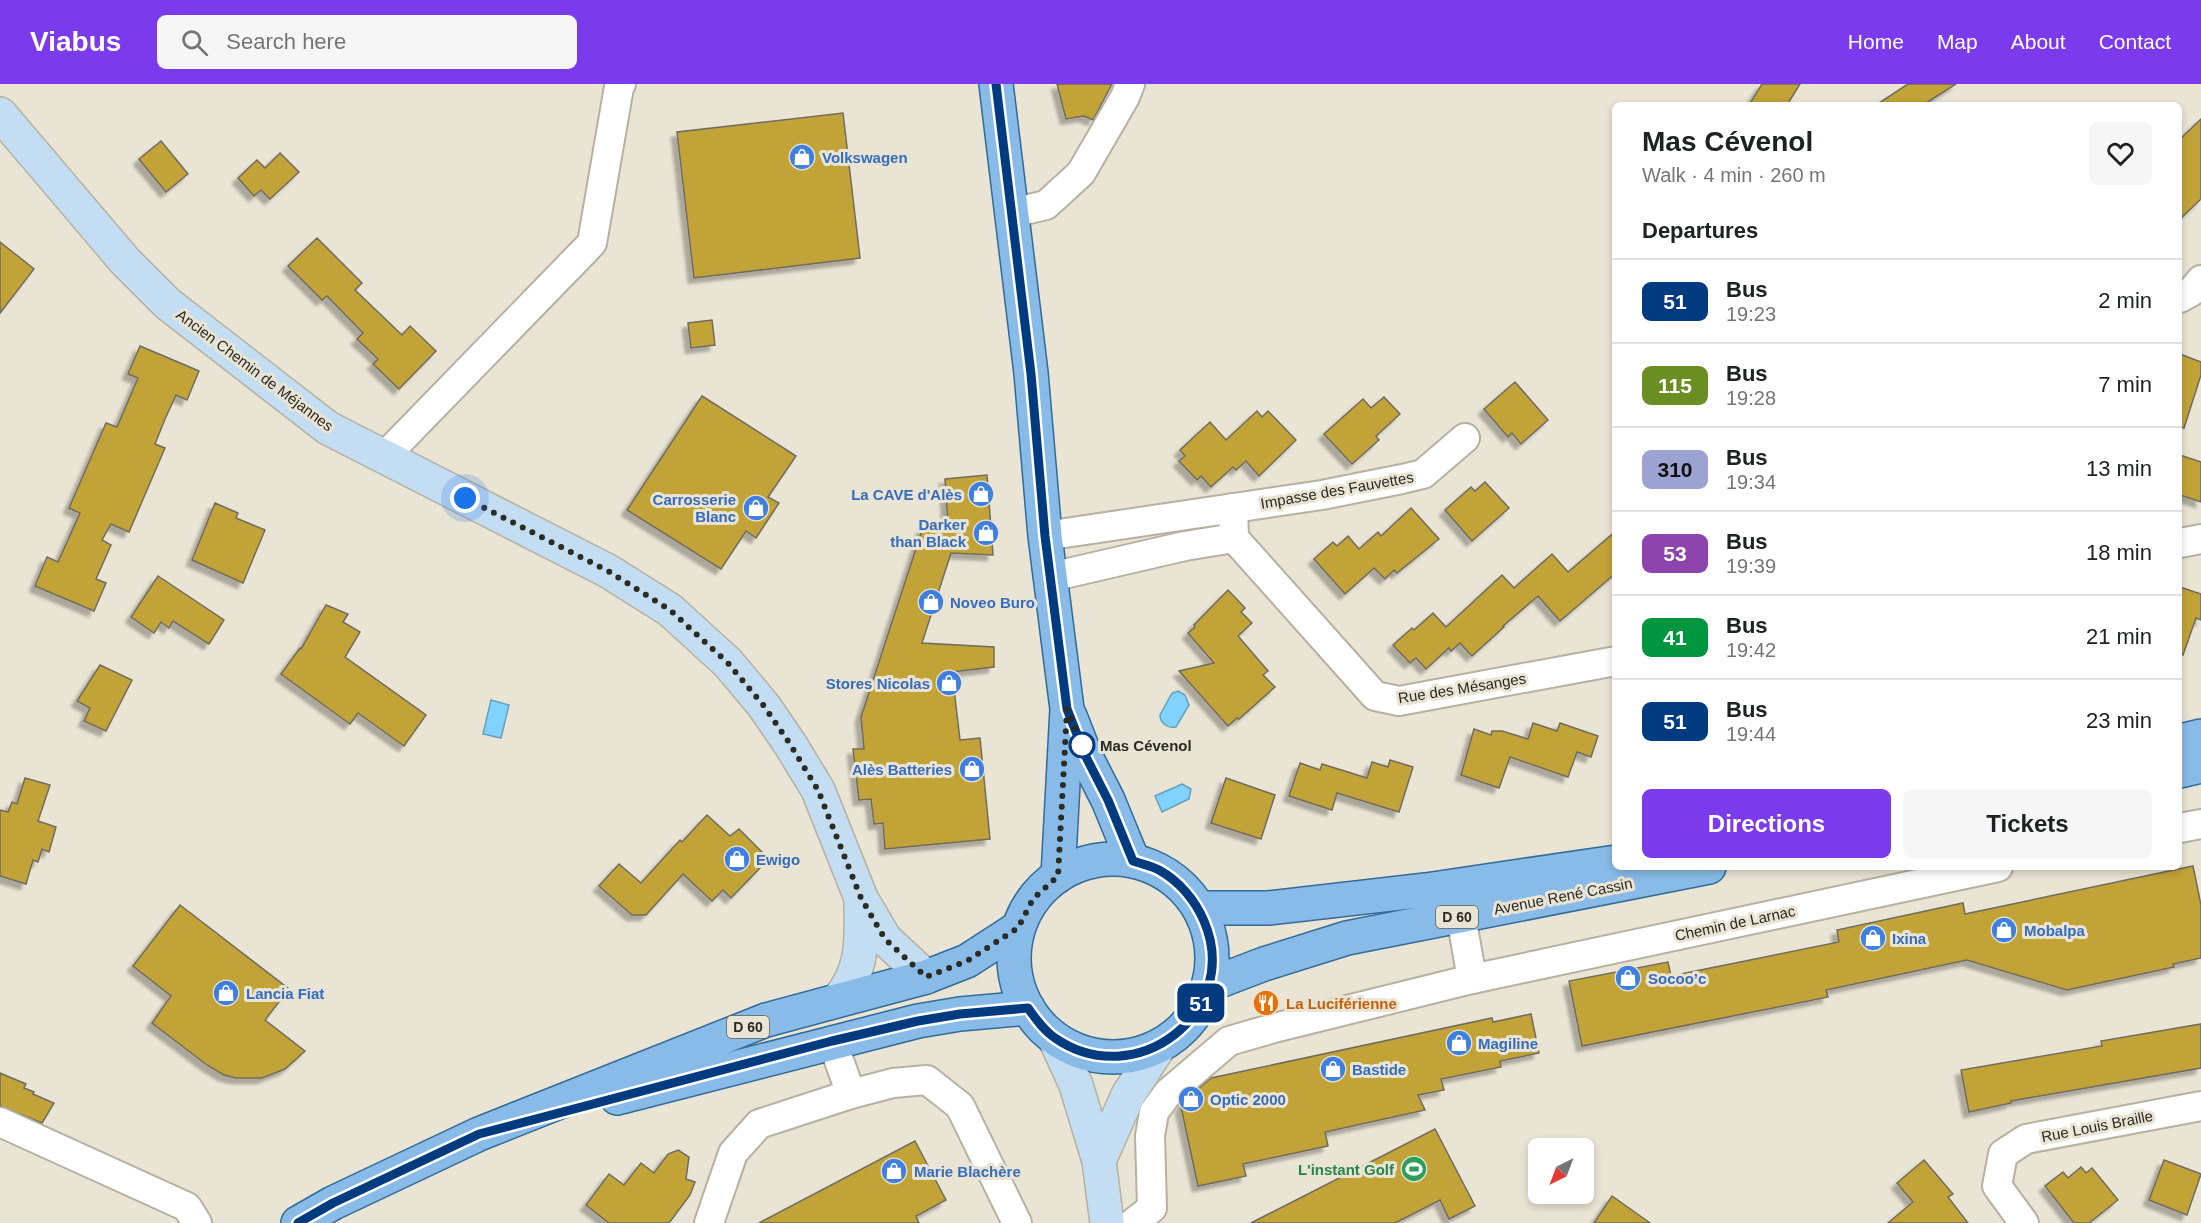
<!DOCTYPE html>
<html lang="en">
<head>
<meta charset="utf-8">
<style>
  :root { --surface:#fff; --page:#f6f6f6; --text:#202124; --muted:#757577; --line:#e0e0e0; --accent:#7c3aed }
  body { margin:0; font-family:Arial,sans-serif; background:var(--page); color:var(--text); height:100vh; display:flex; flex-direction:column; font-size:22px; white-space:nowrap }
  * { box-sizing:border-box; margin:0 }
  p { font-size:20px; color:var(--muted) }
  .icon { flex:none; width:33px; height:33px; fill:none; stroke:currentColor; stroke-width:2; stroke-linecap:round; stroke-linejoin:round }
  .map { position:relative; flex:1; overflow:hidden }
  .sheet { position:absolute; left:1612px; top:18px; width:570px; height:768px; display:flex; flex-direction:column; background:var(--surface); border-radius:9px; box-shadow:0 3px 9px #0003 }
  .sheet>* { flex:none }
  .badge { padding:0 12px; border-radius:9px; font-size:21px; line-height:39px }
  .needle { width:39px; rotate:222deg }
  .tools { position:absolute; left:1528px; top:1054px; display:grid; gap:12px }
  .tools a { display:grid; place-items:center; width:66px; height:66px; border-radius:9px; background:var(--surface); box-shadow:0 3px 9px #0003; font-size:30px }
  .you { position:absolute; width:30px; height:30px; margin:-15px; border:4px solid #fff; border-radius:50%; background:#1a73e8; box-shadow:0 0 0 9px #1a73e833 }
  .map>.badge { position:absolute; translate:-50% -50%; box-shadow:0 0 0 3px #fff }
  h2 { padding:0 30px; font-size:22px; line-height:54px }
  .round { display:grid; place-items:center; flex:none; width:63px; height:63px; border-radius:9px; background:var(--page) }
  .head { display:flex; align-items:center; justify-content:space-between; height:102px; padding:0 30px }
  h1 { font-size:28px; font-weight:800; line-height:45px }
  .primary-button { display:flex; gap:12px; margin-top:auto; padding:12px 30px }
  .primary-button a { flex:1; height:69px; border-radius:9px; background:var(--accent); color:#fff; font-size:24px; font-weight:800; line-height:69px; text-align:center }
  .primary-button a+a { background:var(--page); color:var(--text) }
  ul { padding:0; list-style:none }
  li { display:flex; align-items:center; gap:18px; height:84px; padding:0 30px; border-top:2px solid var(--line) }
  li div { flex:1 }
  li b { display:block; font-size:22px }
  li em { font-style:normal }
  li .badge { min-width:66px; font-weight:700; text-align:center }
  header { display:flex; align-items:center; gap:36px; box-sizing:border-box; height:84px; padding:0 30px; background:var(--accent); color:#fff }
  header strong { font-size:28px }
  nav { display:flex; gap:33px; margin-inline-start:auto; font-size:21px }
  .search { width:420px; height:54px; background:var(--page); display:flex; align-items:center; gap:15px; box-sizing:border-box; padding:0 21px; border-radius:9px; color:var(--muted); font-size:22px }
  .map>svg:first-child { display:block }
  .water { fill:#7fd3fe; stroke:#66a0bc; stroke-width:1.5 }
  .building { fill:#c2a337; stroke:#716c5e; stroke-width:1.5; filter:url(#shadow) }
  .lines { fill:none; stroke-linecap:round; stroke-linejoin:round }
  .street-casing { stroke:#b6b1a1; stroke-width:32 }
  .secondary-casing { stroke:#b6b1a1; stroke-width:36 }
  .primary-casing { stroke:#336b98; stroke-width:36 }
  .street { stroke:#fff; stroke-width:28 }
  .secondary { stroke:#c3ddf3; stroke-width:33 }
  .primary { stroke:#88bbe7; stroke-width:33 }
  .line-casing { stroke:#fff; stroke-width:14 }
  .line { stroke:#003b80; stroke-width:9 }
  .walk { stroke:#2b2a23; stroke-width:6; stroke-dasharray:0 10.8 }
  .stop-dot { fill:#fff; stroke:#003b80; stroke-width:3 }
  .labels { text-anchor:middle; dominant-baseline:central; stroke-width:6; stroke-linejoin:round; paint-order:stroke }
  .shield { fill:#e9e4d4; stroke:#646258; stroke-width:1.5 }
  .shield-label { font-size:14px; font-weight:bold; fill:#2b2a23 }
  .shop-label { font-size:15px; font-weight:bold; fill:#366cbe; stroke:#e9e4d4; text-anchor:start }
  .street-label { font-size:15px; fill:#2b2a23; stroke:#e9e4d4 }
  .stop-label { font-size:15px; font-weight:bold; fill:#2b2a23; stroke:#e9e4d4; text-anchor:start }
  .food-label { font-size:15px; font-weight:bold; fill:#c56008; stroke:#e9e4d4; text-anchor:start }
  .leisure-label { font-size:15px; font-weight:bold; fill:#27864d; stroke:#e9e4d4; text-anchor:end }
</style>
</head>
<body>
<header>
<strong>Viabus</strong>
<div class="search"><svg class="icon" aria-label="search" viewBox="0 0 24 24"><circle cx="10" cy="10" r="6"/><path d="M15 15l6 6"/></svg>Search here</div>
<nav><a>Home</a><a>Map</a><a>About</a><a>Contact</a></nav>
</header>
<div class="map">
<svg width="2201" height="1139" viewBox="0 0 2201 1139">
  <defs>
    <filter id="shadow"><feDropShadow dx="-5.5" dy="5.5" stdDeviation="1.5" flood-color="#0004"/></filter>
  </defs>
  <rect width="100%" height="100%" fill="#e9e4d4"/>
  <g class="water">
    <path d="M1178,607l7,4 4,10 -13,22c-8,2 -16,-4 -16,-12l12,-22z"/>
    <polygon points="491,616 509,621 501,654 483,650"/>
    <polygon points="1182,700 1191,705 1189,715 1162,728 1155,712"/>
  </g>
  <g class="building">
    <polygon points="1057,0 1112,0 1093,36 1084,32 1066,35"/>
    <polygon points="1762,0 1800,0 1787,21 1749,21"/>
    <polygon points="1908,0 1956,0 1923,21 1876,21"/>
    <polygon points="843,29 860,174 694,194 677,48"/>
    <polygon points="2201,35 2201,115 2180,135 2180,55"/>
    <polygon points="161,57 188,90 166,108 139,75"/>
    <polygon points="280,69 299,88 270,115 261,106 254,112 238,94 257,76 265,84"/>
    <polygon points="317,154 362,199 355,206 402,251 410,242 436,267 399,305 373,280 378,275 357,255 363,249 327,212 322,216 288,182"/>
    <polygon points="0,158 34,185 0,229"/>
    <polygon points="712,236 715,261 691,264 688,239"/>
    <polygon points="140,262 199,287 187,316 176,311 165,335 155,360 165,364 129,448 111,440 102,456 111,461 96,495 106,499 94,527 35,502 47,473 58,478 80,429 69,424 106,339 117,343 138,294 128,290"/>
    <polygon points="2180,270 2201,278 2201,291 2184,344 2180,343"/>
    <polygon points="1515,298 1548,336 1521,360 1512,349 1508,353 1484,325"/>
    <polygon points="702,312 796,372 768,413 779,419 756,454 746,447 721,485 627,426"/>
    <polygon points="1384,313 1400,330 1376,352 1379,356 1352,380 1324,350 1363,315 1371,324"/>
    <polygon points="1257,327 1262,333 1268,327 1296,356 1259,392 1246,377 1236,386 1233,383 1211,403 1201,392 1197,396 1179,377 1185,372 1180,366 1210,338 1226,356"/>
    <polygon points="2180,371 2201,378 2201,418 2180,411"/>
    <polygon points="987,391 993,471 951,469 922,559 994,563 994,583 952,588 960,656 980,654 990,755 885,765 883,739 874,740 871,715 859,716 853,665 864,665 861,633 923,443 948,441 945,395"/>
    <polygon points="1485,398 1509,424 1472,457 1445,426 1471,403 1475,407"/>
    <polygon points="215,419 238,429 236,434 265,446 243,499 192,476"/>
    <polygon points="1411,424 1439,455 1397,489 1394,486 1385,495 1374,484 1345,510 1314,475 1333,458 1337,462 1348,452 1359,465 1378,448 1381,452"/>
    <polygon points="1616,447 1616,489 1560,537 1538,512 1503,542 1504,543 1472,572 1460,559 1451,567 1449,564 1426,585 1416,574 1410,579 1393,561 1412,544 1414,546 1433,529 1446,543 1502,491 1514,504 1552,470 1568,488"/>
    <polygon points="158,492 224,536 209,560 173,537 169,544 161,538 154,549 131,533"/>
    <polygon points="2180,503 2201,510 2201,536 2196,534 2183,571 2180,570"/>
    <polygon points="1228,506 1245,524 1241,528 1252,539 1238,552 1268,587 1263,591 1275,603 1239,635 1237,634 1228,642 1179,587 1214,579 1188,549 1195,543 1194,541"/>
    <polygon points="326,521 348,530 343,538 360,548 345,573 426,631 404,662 358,629 350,640 281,590 300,564 301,565"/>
    <polygon points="100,581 132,596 106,647 84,637 90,624 77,617"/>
    <polygon points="1533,639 1557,647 1560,639 1598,652 1591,673 1577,668 1568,693 1510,673 1499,704 1461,691 1474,645 1491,651 1492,647 1502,647 1528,655"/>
    <polygon points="1390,676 1413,683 1399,728 1337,709 1332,726 1289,712 1300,679 1320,686 1322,680 1367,694 1372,678 1388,683"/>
    <polygon points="25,694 50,701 38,737 56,743 49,768 42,765 38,778 33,776 26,800 0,792 0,726 8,728 12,718 17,720"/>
    <polygon points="1226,694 1275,711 1261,755 1211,739"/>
    <polygon points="707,731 730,752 739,745 762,768 755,776 761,783 731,814 723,806 712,817 683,790 646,831 632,831 599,802 619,780 641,799 680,756 682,758"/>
    <polygon points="2193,782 2201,821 2201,874 2173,880 2174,883 2067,906 1967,876 1826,906 1828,913 1582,962 1569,897 1668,878 1671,892 1839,858 1837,846 1963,819 1965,830"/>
    <polygon points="180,821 289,905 265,936 305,967 285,985 262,994 236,994 224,991 207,981 152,939 171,912 133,882"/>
    <polygon points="1531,930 1539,969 1500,977 1501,983 1441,995 1444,1006 1418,1011 1425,1026 1325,1048 1328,1062 1243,1080 1246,1092 1198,1102 1181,1023 1186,1015 1211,994 1492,934 1493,938"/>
    <polygon points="2201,940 2201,984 2011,1017 2011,1019 1969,1028 1961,986 2102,962 2101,957"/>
    <polygon points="0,989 26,1000 24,1004 34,1008 33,1010 54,1019 42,1039 0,1022"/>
    <polygon points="1435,1045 1475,1122 1449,1135 1440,1116 1395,1139 1251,1139"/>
    <polygon points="915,1057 946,1116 916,1132 919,1139 759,1139"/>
    <polygon points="678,1066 689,1073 686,1095 695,1098 690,1111 669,1139 609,1139 586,1121 609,1090 624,1101 641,1079 654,1089 668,1070"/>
    <polygon points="1924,1076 1953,1110 1948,1113 1968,1139 1888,1139 1913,1118 1897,1099"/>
    <polygon points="2164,1076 2201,1090 2187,1131 2149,1116"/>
    <polygon points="2081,1083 2086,1089 2092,1084 2118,1116 2089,1139 2074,1139 2045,1102 2063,1088 2068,1094"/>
    <polygon points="1612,1112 1650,1139 1594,1139"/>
  </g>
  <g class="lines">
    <g class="street-casing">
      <g id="street">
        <polyline points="1012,129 1046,121 1081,89 1125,13 1130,0"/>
        <polyline points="2180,214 2191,208 2201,196"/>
        <polyline points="384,373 592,159 619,3 621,0"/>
        <polyline points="1233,424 1234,454 1375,612 1399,617 1616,577"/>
        <polyline points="1045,452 1322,411 1402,395 1423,390 1465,354"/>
        <polyline points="2180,459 2201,455"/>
        <polyline points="1051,493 1185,462 1234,454"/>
        <polyline points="2180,744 2201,740"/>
        <polyline points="1461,832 1472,895 1998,783"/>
        <polyline points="832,957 851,1010 893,999 927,996 960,1022 1017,1139"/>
        <polyline points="0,1038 187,1123 197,1139"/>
        <polyline points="709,1139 733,1069 759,1040 851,1010"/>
        <polyline points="1133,1139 1152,1124 1150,1052 1154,1028 1168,1009 1229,957 1274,944 1472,895"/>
        <polyline points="2024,1139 1997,1102 2003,1070 2026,1055 2201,1022"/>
      </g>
    </g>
    <g class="secondary-casing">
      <g id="secondary">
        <polyline points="0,30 125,177 168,220 328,344 608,487 670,526 728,579 764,622 790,660 818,706 861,814 885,855 926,893"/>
        <path d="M838,916c27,-32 23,-61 23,-100"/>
        <polyline points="1055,955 1076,1001 1099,1077 1107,1139"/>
        <polyline points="1099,1077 1128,1011 1159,963"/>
      </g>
    </g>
    <g class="primary-casing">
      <g id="primary">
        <polyline points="996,0 1031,289 1045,452 1067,625 1058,792"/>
        <polyline points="1070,632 1086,673 1108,716 1133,777"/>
        <polyline points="2180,657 2201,652"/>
        <polyline points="2180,687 2201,682"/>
        <circle cx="1113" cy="874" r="99"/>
        <polyline points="1199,824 1268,824 1426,806 1616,778"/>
        <polyline points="1209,901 1264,880 1347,854 1709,783"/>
        <polyline points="617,1014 918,937 960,930 1028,924"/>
        <polyline points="298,1139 333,1119 479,1050 766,936 926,893 967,877 1018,844"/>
      </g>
    </g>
    <use href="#street" class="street"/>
    <use href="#secondary" class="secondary"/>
    <use href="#primary" class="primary"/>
  </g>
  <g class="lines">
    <g class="line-casing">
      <path id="line" d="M298,1139l35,-20 146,-69 353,-93 86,-20 42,-7 68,-6c8,11 16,23 27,30 81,56 188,-26 149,-117 -9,-21 -25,-40 -45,-51 -8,-4 -17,-6 -26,-9l-25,-61 -22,-43 -19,-48 -22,-173 -14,-162 -35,-290"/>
    </g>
    <use href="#line" class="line"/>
    <polyline class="walk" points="465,414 608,487 670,526 728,579 764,622 790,660 818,706 861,814 885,855 926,893 967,877 1018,844 1033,815 1058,792 1067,625 1082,661"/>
  </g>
  <defs>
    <g id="shop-disc" transform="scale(1.35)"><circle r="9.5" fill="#3f7fe0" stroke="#e9e4d4"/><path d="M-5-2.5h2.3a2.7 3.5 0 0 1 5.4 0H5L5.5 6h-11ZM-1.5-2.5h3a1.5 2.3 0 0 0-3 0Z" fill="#fff"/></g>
    <g id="restaurant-disc" transform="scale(1.35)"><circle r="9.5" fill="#e8710a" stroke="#e9e4d4"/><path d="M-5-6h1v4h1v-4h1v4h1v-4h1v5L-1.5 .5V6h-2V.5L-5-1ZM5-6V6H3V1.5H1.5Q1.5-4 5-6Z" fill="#fff"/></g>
    <g id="stadium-disc" transform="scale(1.35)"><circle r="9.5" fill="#2e9e5b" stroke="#e9e4d4"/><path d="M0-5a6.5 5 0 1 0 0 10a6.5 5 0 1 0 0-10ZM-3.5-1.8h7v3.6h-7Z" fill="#fff"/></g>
  </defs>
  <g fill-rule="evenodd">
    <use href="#shop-disc" x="802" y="73"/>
    <use href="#shop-disc" x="981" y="410"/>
    <use href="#shop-disc" x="756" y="424"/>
    <use href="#shop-disc" x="986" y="449"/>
    <use href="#shop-disc" x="931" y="518"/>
    <use href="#shop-disc" x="949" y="599"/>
    <use href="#shop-disc" x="972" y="685"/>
    <use href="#shop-disc" x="737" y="775"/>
    <use href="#shop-disc" x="2004" y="846"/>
    <use href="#shop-disc" x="1873" y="854"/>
    <use href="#shop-disc" x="1628" y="894"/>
    <use href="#shop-disc" x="226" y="909"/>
    <use href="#restaurant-disc" x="1266" y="919"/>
    <use href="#shop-disc" x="1459" y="959"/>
    <use href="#shop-disc" x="1333" y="985"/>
    <use href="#shop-disc" x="1191" y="1015"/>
    <use href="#stadium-disc" x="1414" y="1085"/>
    <use href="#shop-disc" x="894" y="1087"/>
  </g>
  <circle class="stop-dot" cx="1082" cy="661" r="12"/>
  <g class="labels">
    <g class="shield">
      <rect x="1436" y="822" width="42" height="22" rx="4.5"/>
      <rect x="727" y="932" width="42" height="22" rx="4.5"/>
    </g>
    <g class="shield-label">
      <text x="1457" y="833">D 60</text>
      <text x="748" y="943">D 60</text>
    </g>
    <g class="shop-label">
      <text x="822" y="73">Volkswagen</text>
      <text x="962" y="410" text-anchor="end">La CAVE d'Alès</text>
      <text x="736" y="415" text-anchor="end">Carrosserie<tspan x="736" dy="17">Blanc</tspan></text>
      <text x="966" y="440" text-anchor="end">Darker<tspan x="966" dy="17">than Black</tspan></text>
      <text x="950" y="518">Noveo Buro</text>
      <text x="930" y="599" text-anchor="end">Stores Nicolas</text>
      <text x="952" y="685" text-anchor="end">Alès Batteries</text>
      <text x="756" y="775">Ewigo</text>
      <text x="2024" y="846">Mobalpa</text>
      <text x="1892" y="854">Ixina</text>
      <text x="1648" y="894">Socoo’c</text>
      <text x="246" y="909">Lancia Fiat</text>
      <text x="1478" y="959">Magiline</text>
      <text x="1352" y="985">Bastide</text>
      <text x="1210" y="1015">Optic 2000</text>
      <text x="914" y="1087">Marie Blachère</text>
    </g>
    <g class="street-label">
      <text transform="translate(255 286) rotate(37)">Ancien Chemin de Méjannes</text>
      <text transform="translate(1337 406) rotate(-10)">Impasse des Fauvettes</text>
      <text transform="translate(1462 604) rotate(-9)">Rue des Mésanges</text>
      <text transform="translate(1563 812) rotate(-11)">Avenue René Cassin</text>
      <text transform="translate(1735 839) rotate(-12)">Chemin de Larnac</text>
      <text transform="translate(2097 1042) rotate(-11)">Rue Louis Braille</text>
    </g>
    <g class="stop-label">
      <text x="1100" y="661">Mas Cévenol</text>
    </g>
    <g class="food-label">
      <text x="1286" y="919">La Luciférienne</text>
    </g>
    <g class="leisure-label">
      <text x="1394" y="1085">L'instant Golf</text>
    </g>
  </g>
</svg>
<div class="tools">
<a><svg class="needle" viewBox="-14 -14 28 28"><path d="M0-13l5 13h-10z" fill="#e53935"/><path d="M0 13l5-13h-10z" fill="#757577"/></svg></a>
</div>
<div class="you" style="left:465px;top:414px"></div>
<b class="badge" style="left:1201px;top:919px;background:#003b80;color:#fff">51</b>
<section class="sheet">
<div class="head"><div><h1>Mas Cévenol</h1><p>Walk · 4 min · 260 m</p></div><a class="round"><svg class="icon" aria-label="heart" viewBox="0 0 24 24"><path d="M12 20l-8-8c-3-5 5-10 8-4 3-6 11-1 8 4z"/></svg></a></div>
<h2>Departures</h2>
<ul>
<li><span class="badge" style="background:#003b80;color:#fff">51</span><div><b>Bus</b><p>19:23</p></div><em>2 min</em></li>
<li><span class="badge" style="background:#6b8e23;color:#fff">115</span><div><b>Bus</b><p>19:28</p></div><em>7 min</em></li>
<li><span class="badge" style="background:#9ca2d2;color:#111">310</span><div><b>Bus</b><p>19:34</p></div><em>13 min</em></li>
<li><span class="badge" style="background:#8e44ad;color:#fff">53</span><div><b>Bus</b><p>19:39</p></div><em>18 min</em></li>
<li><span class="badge" style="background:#009640;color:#fff">41</span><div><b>Bus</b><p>19:42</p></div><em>21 min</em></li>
<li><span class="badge" style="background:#003b80;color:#fff">51</span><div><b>Bus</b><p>19:44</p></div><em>23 min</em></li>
</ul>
<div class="primary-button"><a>Directions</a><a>Tickets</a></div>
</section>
</div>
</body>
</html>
